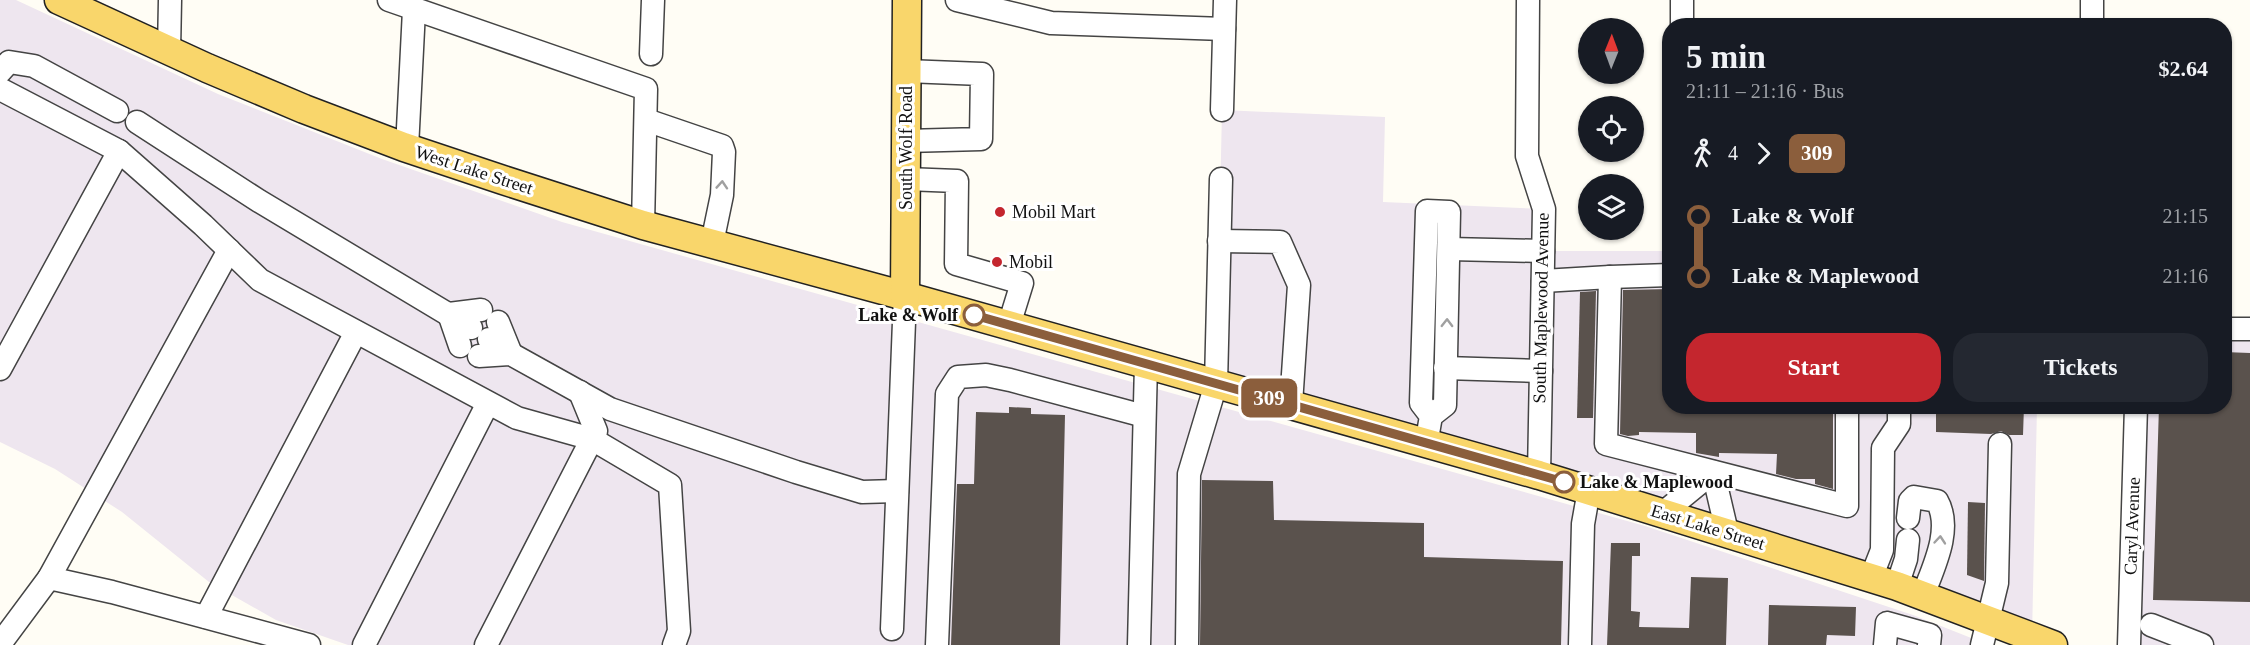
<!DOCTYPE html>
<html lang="en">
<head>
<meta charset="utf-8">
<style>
  :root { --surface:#171b24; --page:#242831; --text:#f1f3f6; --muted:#9ea1a6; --accent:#c4262e }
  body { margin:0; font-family:Georgia,serif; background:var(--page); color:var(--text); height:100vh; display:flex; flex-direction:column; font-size:22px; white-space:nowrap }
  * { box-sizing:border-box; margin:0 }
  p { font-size:20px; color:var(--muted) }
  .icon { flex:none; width:33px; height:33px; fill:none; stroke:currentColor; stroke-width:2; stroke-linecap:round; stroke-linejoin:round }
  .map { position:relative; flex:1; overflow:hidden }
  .drawer { position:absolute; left:1662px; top:18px; width:570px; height:396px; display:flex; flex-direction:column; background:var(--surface); border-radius:24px; box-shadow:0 2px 4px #0004 }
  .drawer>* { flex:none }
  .badge { padding:0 12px; border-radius:9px; font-size:21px; line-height:39px }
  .needle { width:39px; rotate:1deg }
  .fabs { position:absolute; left:1578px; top:18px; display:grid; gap:12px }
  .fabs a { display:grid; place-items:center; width:66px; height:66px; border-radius:50%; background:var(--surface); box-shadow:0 2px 4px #0004; font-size:30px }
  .map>.badge { position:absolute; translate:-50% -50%; box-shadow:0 0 0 3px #fff }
  .legs { display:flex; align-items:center; gap:9px; height:66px; padding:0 24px; font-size:20px }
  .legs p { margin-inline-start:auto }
  .headline { display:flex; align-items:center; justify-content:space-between; height:102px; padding:0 24px }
  h1 { font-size:33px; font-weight:600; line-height:45px }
  .action { display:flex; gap:12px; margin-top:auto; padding:12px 24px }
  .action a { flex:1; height:69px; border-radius:24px; background:var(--accent); color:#fff; font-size:24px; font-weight:600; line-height:69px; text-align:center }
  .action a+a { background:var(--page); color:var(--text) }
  ul { padding:0 24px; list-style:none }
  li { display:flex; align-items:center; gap:21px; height:60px; font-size:22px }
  li i { display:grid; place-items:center; width:9px; height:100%; margin:0 8px; background:currentColor }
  li i::after { content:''; width:15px; height:15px; margin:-8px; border:4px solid; border-radius:50%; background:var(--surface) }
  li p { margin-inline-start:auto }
  li:first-child i { background:linear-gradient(#0000 50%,currentColor 0) }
  li:last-child i { background:linear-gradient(currentColor 50%,#0000 0) }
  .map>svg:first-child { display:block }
  .industrial { fill:#eee6ef }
  .building { fill:#5a524d }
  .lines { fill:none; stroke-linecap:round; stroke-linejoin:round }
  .minor-casing { stroke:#444; stroke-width:25 }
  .major-casing { stroke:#222; stroke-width:31 }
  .minor { stroke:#fff; stroke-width:22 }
  .major { stroke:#f9d66b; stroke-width:28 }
  .oneway { stroke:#a0a0a0 }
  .line-1-casing { stroke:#fff; stroke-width:14 }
  .line-1 { stroke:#8b5e3c; stroke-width:9 }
  .poi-dot { fill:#c4262e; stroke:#fff; stroke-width:2 }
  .stop-1-dot { fill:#fff; stroke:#8b5e3c; stroke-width:3 }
  .labels { text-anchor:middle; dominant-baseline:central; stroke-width:6; stroke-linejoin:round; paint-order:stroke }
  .street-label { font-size:18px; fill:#111; stroke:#fff }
  .poi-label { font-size:18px; fill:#111; stroke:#fff; text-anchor:start }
  .stop-label { font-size:18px; font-weight:bold; fill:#111; stroke:#fff; text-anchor:end }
</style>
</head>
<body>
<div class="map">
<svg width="2250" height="645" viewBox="0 0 2250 645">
  <rect width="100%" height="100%" fill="#fffdf5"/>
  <g class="industrial">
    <polygon points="0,0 16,0 218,94 382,159 562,222 1645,526 1913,615 1989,645 348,645 276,620 209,582 122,512 55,469 0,442"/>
    <polygon points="1222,110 1385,117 1383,202 1544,209 1544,251 1669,251 1670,406 2037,407 2032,636 1216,384"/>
    <polygon points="2225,321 2250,321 2250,645 2129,645 2136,407 2224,406"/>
  </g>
  <g class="building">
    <polygon points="1670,289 1670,406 1833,406 1833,489 1815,484 1815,479 1796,479 1776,474 1777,454 1719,453 1719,457 1696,453 1696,433 1639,432 1639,435 1628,436 1620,434 1623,290"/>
    <polygon points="1596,291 1593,418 1577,418 1580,292"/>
    <polygon points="2224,352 2250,353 2250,602 2153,600 2159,406 2224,406"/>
    <polygon points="1936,406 2024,406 2023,435 2009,435 2001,431 1991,434 1936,432"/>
    <polygon points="1009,407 1031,408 1031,414 1065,415 1060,645 951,645 957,484 974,484 976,412 1009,413"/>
    <polygon points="1202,480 1273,481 1274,520 1424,523 1424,557 1563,561 1561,645 1200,645"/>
    <polygon points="1968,502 1985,503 1984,581 1967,575"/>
    <polygon points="1611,543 1640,543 1640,556 1632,556 1631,611 1640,612 1639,627 1689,628 1691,577 1728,578 1726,645 1607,645"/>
    <polygon points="1769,605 1856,607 1855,636 1827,635 1826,645 1768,645"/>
  </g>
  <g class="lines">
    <g class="minor-casing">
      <g id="minor">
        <polyline points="389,0 646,89 643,225"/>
        <polyline points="957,0 1051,23 1224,29"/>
        <polyline points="1528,0 1527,156 1544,209 1539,475"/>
        <polyline points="2092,0 2092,26"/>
        <polyline points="1682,26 1682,0"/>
        <polyline points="169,51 170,0"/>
        <polyline points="651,54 653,0"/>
        <polyline points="0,72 9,62 34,66 117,111"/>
        <polyline points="0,89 119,151 0,369"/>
        <polyline points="1222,110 1225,0"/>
        <polyline points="646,120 722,146 724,152 722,195 712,243"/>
        <polyline points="137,122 259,201 471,328"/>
        <polyline points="906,141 981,139 982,74 906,71"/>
        <polyline points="407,148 414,10"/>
        <polyline points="119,151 203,225 260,280 517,418 592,439 670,485 679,631 674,645"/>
        <polyline points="906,179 957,181 956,264 1022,283 1009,325"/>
        <polyline points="1219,241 1280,242 1299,285 1291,404"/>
        <polyline points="1449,249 1543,251"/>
        <polyline points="1610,277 1670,275"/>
        <polyline points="1543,281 1610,277 1606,444 1847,506 1847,406"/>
        <polyline points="2224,329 2250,329"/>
        <polyline points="489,339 511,354 498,322"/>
        <polyline points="460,346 449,314 481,310"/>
        <polyline points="479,356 511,354 610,409 796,472 862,492 897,491"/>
        <polyline points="1445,368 1541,371"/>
        <polyline points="1426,445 1431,416 1421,403 1427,211 1449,212 1445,405 1431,416"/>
        <polyline points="1663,513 1713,472 1727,532"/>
        <path d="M1908,518l2,-17 4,-4 23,4c16,28 -4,67 -14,94"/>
        <polyline points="49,578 229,250"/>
        <polyline points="1871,578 1882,550 1883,448 1899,424 1899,406"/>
        <polyline points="1897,586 1906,559 1908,540"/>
        <polyline points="206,617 356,332"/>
        <polyline points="2151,625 2202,645"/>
        <polyline points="892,629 905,296"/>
        <polyline points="0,644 49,578 112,592 309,645"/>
        <polyline points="364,645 488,403"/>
        <polyline points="486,645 596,431 580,392"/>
        <polyline points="937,645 947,394 958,377 986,375 1010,380 1144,416"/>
        <polyline points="1139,645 1146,364"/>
        <polyline points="1187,645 1189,474 1216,384 1221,179"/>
        <polyline points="1580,645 1583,524 1589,490"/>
        <polyline points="1885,645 1887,623 1930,635 1929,645"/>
        <polyline points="1982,645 1997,583 2000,444"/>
        <polyline points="2129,645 2136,406"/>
      </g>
    </g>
    <g class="major-casing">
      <g id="major">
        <polyline points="59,0 207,68 304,109 404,147 503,180 643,225 905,296 1539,475 1897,586 2053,645"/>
        <polyline points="905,296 907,0"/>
      </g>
    </g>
    <use href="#minor" class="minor"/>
    <use href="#major" class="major"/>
  </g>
  <defs><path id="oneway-chevron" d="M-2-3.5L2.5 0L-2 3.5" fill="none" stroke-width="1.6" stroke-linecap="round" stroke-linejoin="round" transform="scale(1.5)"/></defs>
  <g class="oneway">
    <use href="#oneway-chevron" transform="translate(722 185) rotate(-86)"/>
    <use href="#oneway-chevron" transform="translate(1447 323) rotate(-89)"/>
    <use href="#oneway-chevron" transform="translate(1940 540) rotate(-85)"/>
  </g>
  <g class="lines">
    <g class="line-1-casing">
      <polyline id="line-1" points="974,315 1564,482"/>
    </g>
    <use href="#line-1" class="line-1"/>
  </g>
  <g class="poi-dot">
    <circle cx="1000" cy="212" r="6"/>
    <circle cx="997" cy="262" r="6"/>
  </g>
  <g class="stop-1-dot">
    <circle cx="974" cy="315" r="10"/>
    <circle cx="1564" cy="482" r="10"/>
  </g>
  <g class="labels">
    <g class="street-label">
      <text transform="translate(906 148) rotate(-90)">South Wolf Road</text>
      <text transform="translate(474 170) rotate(18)">West Lake Street</text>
      <text transform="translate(1541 308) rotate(-89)">South Maplewood Avenue</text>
      <text transform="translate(2132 526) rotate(-88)">Caryl Avenue</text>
      <text transform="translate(1708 527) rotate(17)">East Lake Street</text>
    </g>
    <g class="poi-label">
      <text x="1012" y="212">Mobil Mart</text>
      <text x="1009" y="262">Mobil</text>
    </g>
    <g class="stop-label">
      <text x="958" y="315">Lake &amp; Wolf</text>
      <text x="1580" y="482" text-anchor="start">Lake &amp; Maplewood</text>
    </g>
  </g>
</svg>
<div class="fabs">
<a><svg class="needle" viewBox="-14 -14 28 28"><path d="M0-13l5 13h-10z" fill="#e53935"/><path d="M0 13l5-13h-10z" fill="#9ea1a6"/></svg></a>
<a><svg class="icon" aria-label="locate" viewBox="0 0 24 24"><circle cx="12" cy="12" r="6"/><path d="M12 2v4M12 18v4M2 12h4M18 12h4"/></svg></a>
<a><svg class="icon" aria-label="layers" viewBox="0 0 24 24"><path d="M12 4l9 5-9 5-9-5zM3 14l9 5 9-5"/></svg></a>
</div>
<b class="badge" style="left:1269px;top:398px;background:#8b5e3c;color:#fff">309</b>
<section class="drawer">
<div class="headline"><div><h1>5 min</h1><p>21:11 – 21:16 · Bus</p></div><b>$2.64</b></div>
<div class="legs"><svg class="icon" aria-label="walk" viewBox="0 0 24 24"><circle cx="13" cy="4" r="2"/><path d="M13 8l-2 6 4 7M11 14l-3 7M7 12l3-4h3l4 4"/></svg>4<svg class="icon" aria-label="forward" viewBox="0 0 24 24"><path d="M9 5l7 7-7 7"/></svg><b class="badge" style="background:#8b5e3c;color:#fff">309</b></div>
<ul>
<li><i style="color:#8b5e3c"></i><b>Lake &amp; Wolf</b><p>21:15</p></li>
<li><i style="color:#8b5e3c"></i><b>Lake &amp; Maplewood</b><p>21:16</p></li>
</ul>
<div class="action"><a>Start</a><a>Tickets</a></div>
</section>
</div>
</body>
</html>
